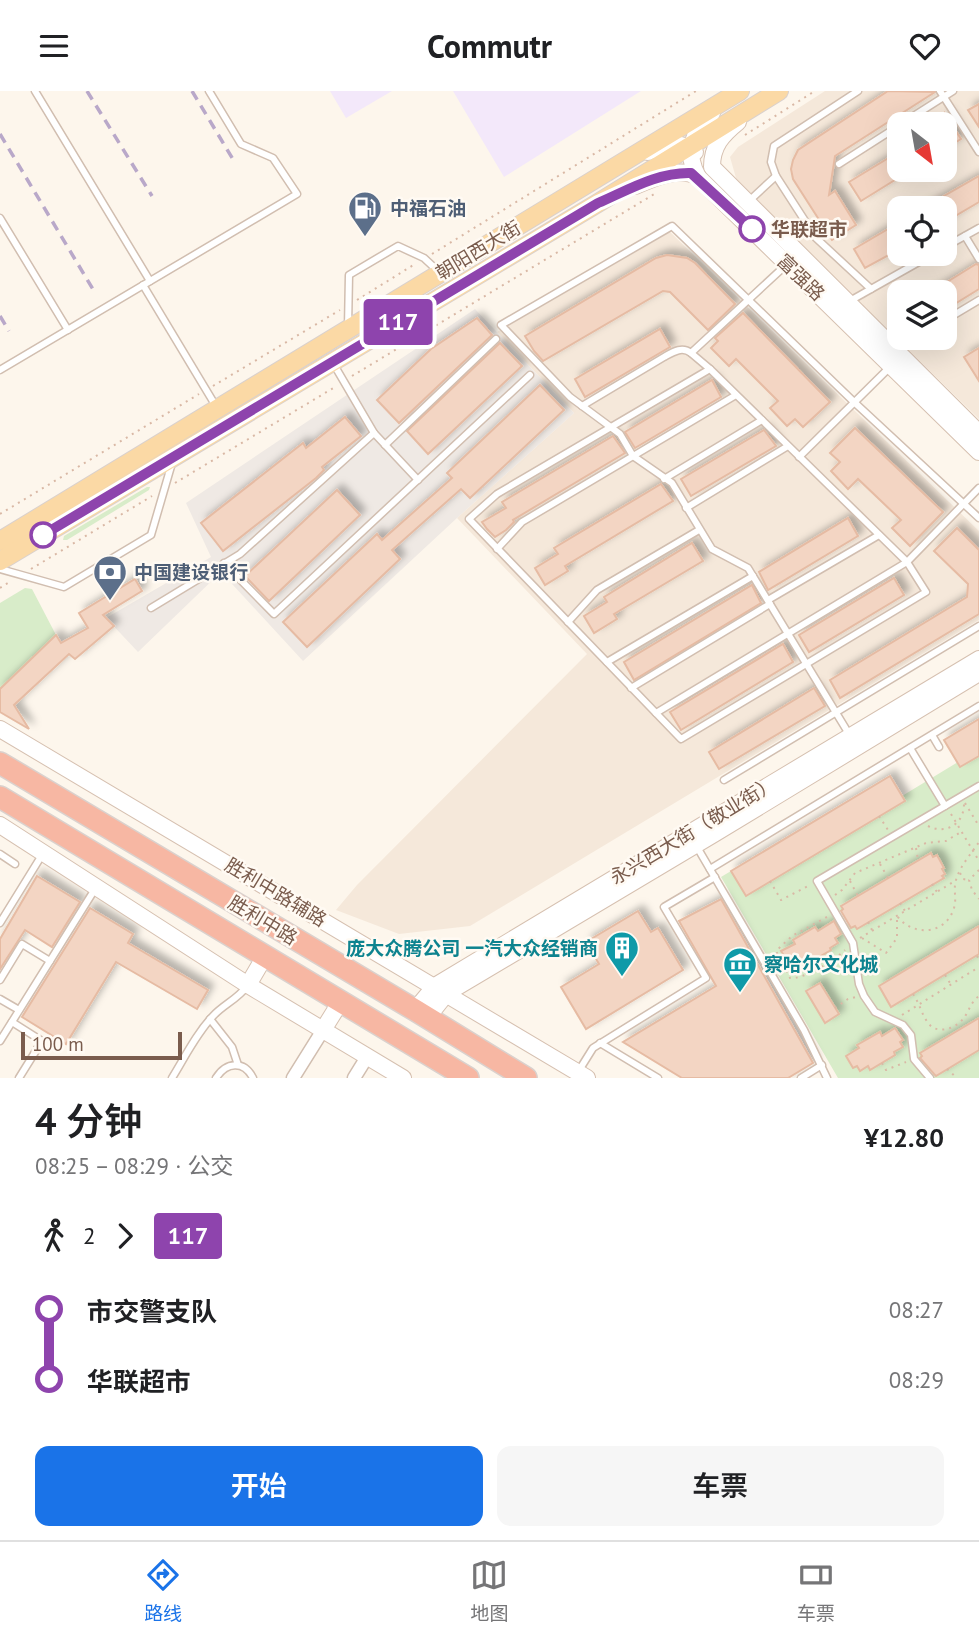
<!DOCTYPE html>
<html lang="zh">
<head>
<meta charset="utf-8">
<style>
  :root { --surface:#fff; --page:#f6f6f6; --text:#202124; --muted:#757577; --line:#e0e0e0; --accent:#1a73e8 }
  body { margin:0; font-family:"PT Sans","Noto Sans SC",sans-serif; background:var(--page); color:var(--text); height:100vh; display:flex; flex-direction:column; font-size:26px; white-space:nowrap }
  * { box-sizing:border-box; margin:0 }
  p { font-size:23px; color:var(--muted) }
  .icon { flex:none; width:38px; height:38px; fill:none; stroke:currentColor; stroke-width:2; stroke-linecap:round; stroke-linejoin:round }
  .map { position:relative; height:987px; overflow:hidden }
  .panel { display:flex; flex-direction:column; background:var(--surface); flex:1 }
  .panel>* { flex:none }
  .badge { padding:0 14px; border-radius:5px; font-size:24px; line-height:46px }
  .needle { width:46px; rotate:149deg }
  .buttons { position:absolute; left:887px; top:21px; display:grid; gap:14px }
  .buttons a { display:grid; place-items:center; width:70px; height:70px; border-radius:14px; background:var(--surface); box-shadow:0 7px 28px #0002; font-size:35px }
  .scale { position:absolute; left:21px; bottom:18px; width:161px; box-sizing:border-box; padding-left:7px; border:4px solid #7a5c4d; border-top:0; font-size:19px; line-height:24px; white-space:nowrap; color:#7a5c4d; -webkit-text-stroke:5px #fffaf3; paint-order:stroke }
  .map>.badge { position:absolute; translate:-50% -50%; box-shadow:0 0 0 4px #fff }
  .legs { display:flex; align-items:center; gap:10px; height:77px; padding:0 35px; font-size:23px }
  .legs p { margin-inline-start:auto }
  .headline { display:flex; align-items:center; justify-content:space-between; height:119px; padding:0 35px }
  h1 { font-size:38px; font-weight:600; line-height:52px }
  .cta { display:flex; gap:14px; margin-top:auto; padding:14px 35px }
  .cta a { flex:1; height:80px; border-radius:14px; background:var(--accent); color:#fff; font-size:28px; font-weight:600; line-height:80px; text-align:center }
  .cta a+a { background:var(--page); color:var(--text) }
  ul { padding:0 35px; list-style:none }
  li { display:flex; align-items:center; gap:24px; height:70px; font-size:26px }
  li i { display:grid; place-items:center; width:10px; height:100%; margin:0 9px; background:currentColor }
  li i::after { content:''; width:18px; height:18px; margin:-9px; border:5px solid; border-radius:50%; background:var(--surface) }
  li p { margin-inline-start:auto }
  li:first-child i { background:linear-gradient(#0000 50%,currentColor 0) }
  li:last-child i { background:linear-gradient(currentColor 50%,#0000 0) }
  header { display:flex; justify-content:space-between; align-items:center; height:91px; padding:0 35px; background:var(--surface); font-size:32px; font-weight:600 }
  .tabs { display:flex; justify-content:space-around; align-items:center; height:98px; border-top:2px solid var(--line); background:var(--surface); font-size:19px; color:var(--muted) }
  .tabs a { display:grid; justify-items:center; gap:4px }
  .tabs .active { color:var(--accent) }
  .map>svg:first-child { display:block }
  .residential { fill:#f5e8da; fill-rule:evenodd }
  .industrial { fill:#efe9e4 }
  .education { fill:#f3e8fa }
  .green { fill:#d8ecc9; fill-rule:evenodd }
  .building { fill:#f3d5c3; stroke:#e6bba3; stroke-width:2; filter:url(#shadow) }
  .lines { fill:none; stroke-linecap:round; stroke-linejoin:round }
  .lane-casing { stroke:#d1beb0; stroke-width:9 }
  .street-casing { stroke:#d1beb0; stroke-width:15 }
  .secondary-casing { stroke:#d6c0b0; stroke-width:18 }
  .primary-casing { stroke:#dad1cd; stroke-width:20 }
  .highway-casing { stroke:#dad1cd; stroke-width:24 }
  .path { stroke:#d9b8a5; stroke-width:2; stroke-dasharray:2 5; stroke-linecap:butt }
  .lane { stroke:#fff; stroke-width:6 }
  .street { stroke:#fff; stroke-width:12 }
  .secondary { stroke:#fff; stroke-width:16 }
  .primary { stroke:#fbd9a5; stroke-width:18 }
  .highway { stroke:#f7b7a3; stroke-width:21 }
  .rail { stroke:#b9a8c9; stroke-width:3.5; stroke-dasharray:10 7; stroke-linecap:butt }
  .line-1-casing { stroke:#fff; stroke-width:16 }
  .line-1 { stroke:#8e44ad; stroke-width:10 }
  .stop-1-dot { fill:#fff; stroke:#8e44ad; stroke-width:3.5 }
  .labels { text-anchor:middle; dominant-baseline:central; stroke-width:5; stroke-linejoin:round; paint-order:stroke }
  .service-label { font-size:19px; font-weight:bold; fill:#4e5e75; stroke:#fffaf3; text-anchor:start }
  .stop-label { font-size:19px; font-weight:bold; fill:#7a5c4d; stroke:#fffaf3; text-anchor:start }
  .street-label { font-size:19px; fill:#7a5c4d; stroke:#fffaf3 }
  .culture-label { font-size:19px; font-weight:bold; fill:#0d838f; stroke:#fffaf3; text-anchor:end }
</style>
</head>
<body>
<header><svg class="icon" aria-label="menu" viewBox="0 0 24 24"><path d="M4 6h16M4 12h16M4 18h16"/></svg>Commutr<svg class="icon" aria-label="heart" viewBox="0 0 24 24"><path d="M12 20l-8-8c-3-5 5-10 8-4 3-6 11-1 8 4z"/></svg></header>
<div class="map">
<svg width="979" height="987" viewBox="0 0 979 987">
  <defs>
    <filter id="shadow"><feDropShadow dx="5.5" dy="-5.5" stdDeviation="3.5" flood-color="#0004"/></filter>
  </defs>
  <rect width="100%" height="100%" fill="#fdf6ec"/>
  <g class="residential">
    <path d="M825,0h154v328l-229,-224 -14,-17 -6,-21 8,-10zM900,33h45v46h-45zM900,117h45v46h-45zM900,201h45v46h-45z"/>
    <polygon points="670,141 979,440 979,529 470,835 399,843 336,819 357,794 587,563 457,427 574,322 497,241"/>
  </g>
  <polygon class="industrial" points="475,218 574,322 457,427 303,570 221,481 138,561 106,527 211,466 186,412"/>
  <g class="education">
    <polygon points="330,0 392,0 346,27"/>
    <polygon points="453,0 641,0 504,86"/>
  </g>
  <g class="green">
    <polygon points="147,396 150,396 149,399 67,449 63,449 64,445"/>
    <polygon points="25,497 32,498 56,544 0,598 0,512"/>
    <path d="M979,665v170l-100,61 13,20 87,-53v68l-2,-3 -56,33 1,4 -3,3 7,13 3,-2 3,5 47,-25v28h-141l-117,-201 10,-6 15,24 158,-93 -2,-6 56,-34zM930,762l3,4 4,-2 7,13 -1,9 -91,51 -3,-5 -3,2 -7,-13 4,-3 -2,-4zM830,832l8,20 -8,5 1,2 -25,15 -3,-3 -8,5 -3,-5 -4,2 -6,-13 13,-7 -2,-4 22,-13 3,4zM896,937l7,12 -3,2 2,5 -8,5 1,3 -25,14 -2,-3 -8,5 -3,-5 -4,2 -7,-12 13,-8 -1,-3 21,-13 3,4z"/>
  </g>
  <g class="building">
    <polygon points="888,0 935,1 835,65 829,104 835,100 856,134 832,149 793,88 791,78 793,69 798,59"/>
    <polygon points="979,13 979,36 968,19"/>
    <polygon points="945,23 961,48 945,58"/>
    <polygon points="900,60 900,79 911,79 861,110 849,91"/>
    <polygon points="979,85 979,111 945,131 945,117 923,117"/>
    <polygon points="900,131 900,158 865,177 854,158"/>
    <polygon points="667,164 687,167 695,172 735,213 708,239 670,201 663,200 543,270 534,260 525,245 656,167"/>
    <polygon points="976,173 979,174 979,198 945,219 945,201 931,201"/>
    <polygon points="743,222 830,311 803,336 795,328 787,335 770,317 778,310 736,268 729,275 711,257 718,250 715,247"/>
    <polygon points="477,227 492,244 399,332 377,309 431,258"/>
    <polygon points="660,238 670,256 585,306 575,288"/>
    <polygon points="500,252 522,275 428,363 407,340"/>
    <polygon points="979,257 979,290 964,266"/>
    <polygon points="712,289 721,306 635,357 625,341"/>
    <polygon points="540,294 564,319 470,407 461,398 392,459 400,468 307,556 283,531 377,443 382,449 452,387 447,382"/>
    <polygon points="345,326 361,345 322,376 324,379 316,387 223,460 201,432 303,352 306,357"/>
    <polygon points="855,337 943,421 910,455 892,437 901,429 858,388 848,398 831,380 840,371 830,362"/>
    <polygon points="764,339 776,355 691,405 681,388"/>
    <polygon points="613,345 625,362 513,429 514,431 506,439 495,446 487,438 482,431 506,417 502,411"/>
    <polygon points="661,393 673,410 565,475 568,480 545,494 535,477 558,463 554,457"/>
    <polygon points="337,399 360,424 269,510 245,485"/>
    <polygon points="848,427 858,445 768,499 759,481"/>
    <polygon points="957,437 979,459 979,523 840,607 830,589 967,506 968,493 934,460"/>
    <polygon points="692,452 703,470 614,523 617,528 594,542 584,525 607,511 604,506"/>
    <polygon points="894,487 904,504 809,561 799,544"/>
    <polygon points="135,488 142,500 103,524 114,535 75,568 69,563 14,614 29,638 0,621 0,598 56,544 61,552 88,537 79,522"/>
    <polygon points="752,494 761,512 634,589 624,571"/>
    <polygon points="783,553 793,571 681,639 670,621"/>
    <polygon points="814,597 825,615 719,678 709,661"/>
    <polygon points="979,628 979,665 960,676 944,649"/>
    <polygon points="890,685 905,710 746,805 731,780"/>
    <polygon points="931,762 933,766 937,764 944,777 942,778 945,783 942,785 944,787 857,838 855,835 851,837 841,820 843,818 841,815"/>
    <polygon points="37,785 80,811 52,856 25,839 0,878 0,848"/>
    <polygon points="721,808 813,972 788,987 682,987 623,951 716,895 679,830"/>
    <polygon points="90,817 133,843 128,852 208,899 197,918 116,871 66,953 22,926"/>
    <polygon points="638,820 651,841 658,837 683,879 586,938 561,896 599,873 586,851"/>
    <polygon points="834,830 841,843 835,847 838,852 830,857 831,859 805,874 803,871 795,876 792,871 789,873 781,860 795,853 793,849 815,836 818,840"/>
    <polygon points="979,835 979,863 891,916 879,895"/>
    <polygon points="820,892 839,923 825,932 806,900"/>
    <polygon points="979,927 979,959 936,985 934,983 920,967 922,965 920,962"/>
    <polygon points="895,937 903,949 900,951 903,956 894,961 895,964 870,979 868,975 860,980 857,975 853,977 846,965 859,957 857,954 880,941 882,945"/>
  </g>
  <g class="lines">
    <g class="lane-casing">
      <g id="lane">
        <polyline points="35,0 150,190"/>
        <polyline points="858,0 774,55 771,71 776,85 816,147 871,198"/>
        <polyline points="940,0 979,61"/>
        <polyline points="901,33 953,0"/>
        <polyline points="839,73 900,34"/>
        <polyline points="749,110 776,85"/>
        <polyline points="0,127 68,239"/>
        <polyline points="965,145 979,168"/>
        <polyline points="945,156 979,137"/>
        <polyline points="143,194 217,317"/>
        <polyline points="848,211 933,163"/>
        <polyline points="949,227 979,209"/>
        <polyline points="348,236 349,184 398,155 424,167 439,181"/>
        <polyline points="333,272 374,342 418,389"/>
        <polygon points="710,278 907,471 926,501 681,648 469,428 497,403"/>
        <polyline points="710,278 691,262 786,174"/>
        <polyline points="0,279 297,103 273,67 241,53 209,0"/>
        <path d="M582,315l82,-49c9,-5 18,-11 27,-4"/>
        <polyline points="385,354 496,248"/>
        <polyline points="799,366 890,276"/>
        <polyline points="664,388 762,329"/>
        <polyline points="686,417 788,355"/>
        <polyline points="497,458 522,431 736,304"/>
        <polyline points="224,472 274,523 530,284"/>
        <polyline points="0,478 64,496 151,444 172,372"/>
        <polyline points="768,509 879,444"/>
        <polyline points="151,517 240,463 374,342"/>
        <polyline points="568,531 597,499 699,439"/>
        <polyline points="607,571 753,485"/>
        <polyline points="631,597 770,513"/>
        <polyline points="656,622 907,471 979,397"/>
        <polyline points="849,643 748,477 712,458 672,392 633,365 620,343 570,306 501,234 672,135 854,311 979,427"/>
        <polyline points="932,644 939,656"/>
        <polyline points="910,657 945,715"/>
        <polyline points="724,689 979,535"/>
        <polyline points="697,756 804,939 827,987"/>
        <polyline points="0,763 15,773"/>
        <polyline points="710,778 979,615"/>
        <polyline points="0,832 42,764"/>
        <polyline points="0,889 22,853 50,870"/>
        <polyline points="0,908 19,919"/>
        <polyline points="210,928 232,956 238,974"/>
        <polyline points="12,931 42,950 19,987"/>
        <polyline points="0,950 95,798"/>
        <polyline points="600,952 658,987"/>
        <polyline points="578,981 593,957 706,887 664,816 715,786"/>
        <path d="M172,987c13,-21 24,-44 41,-62 11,-12 25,-17 34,-30"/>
        <path d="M216,987c10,-16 28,-18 37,0"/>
        <polyline points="801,987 822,974"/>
        <polyline points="930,987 914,968 911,944 903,934 875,921 864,905 859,893 853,852 817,790 979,695"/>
      </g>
    </g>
    <g class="street-casing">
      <g id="street">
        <polyline points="293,987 323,939"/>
        <polyline points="354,987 367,966"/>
      </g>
    </g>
    <g class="secondary-casing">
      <g id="secondary">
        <path d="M738,31c-16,13 -26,24 -26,45l267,266"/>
        <path d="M648,61c17,-6 32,-13 47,0"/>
        <path d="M698,86c-14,-25 -5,-45 14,-64"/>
        <path d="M635,95c18,-8 45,-20 63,-9l281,275"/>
        <polyline points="0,638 587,987"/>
        <polyline points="0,734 248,894 403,987"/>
        <polyline points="248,894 265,865"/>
        <polyline points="415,919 435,895 979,568"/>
        <polyline points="427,927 447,902 714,743 979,582"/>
        <polyline points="323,939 341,910"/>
      </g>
    </g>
    <g class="primary-casing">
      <g id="primary">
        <polyline points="0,450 740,0"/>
        <polyline points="0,470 598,112 779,0"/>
      </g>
    </g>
    <g class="highway-casing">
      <g id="highway">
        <polyline points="0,672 415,919 526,987"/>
        <polyline points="0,706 468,987"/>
      </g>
    </g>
    <g class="path">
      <polyline points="745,44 815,0"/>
      <polyline points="432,163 696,0"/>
      <polyline points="357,209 415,173"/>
      <polyline points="352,285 656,102"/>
      <polyline points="213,295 340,219"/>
      <polyline points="175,392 335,296"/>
      <polyline points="0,423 199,303"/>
      <polyline points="31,478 152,405"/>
      <polyline points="0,497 11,490"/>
      <polyline points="965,712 979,735"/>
      <polyline points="951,723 979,770"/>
      <polyline points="879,725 888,739"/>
      <path d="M928,735c18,9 36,-2 36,-22"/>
      <polyline points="916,757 918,769"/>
      <polyline points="880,773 888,787"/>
      <polyline points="979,779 969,789 972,799 979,808"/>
      <polyline points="960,782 963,788 968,789"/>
      <polyline points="770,790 781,809 810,794"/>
      <polyline points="850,790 858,805"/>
      <polyline points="932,793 937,801"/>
      <polyline points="835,804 842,799 855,782 926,752 946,750 961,741"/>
      <polyline points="900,812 905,820"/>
      <path d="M827,826l-35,19 -16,15 14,27c13,2 45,-18 55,-28"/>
      <polyline points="868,831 872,839"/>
      <polyline points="860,847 955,790"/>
      <path d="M862,847l24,15 11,-15v-22c16,21 49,19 57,-8 3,-9 -1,-18 2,-28 4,-14 15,-26 23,-38"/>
      <polyline points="977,865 979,868"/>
      <polyline points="813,869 817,877"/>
      <polyline points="945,884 950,892"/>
      <path d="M913,903c7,10 9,22 16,30 7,9 22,6 30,-1 10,-8 10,-20 20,-27"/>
      <polyline points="835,917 848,908 856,906"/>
      <polyline points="902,924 979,876"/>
      <polyline points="979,959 979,960"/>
      <polyline points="882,972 886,979 906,971"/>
      <polyline points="947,978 957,987"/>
    </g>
    <use href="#lane" class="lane"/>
    <use href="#street" class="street"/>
    <use href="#secondary" class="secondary"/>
    <use href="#primary" class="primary"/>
    <use href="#highway" class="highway"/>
    <g class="rail">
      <polyline points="87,0 152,105"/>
      <polyline points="192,0 234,70"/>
      <polyline points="0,43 94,200"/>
      <polyline points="0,225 9,240"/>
    </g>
  </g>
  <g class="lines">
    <g class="line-1-casing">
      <path id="line-1" d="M43,444l555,-332c30,-13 60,-31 93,-30l61,56"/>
    </g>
    <use href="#line-1" class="line-1"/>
  </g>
  <defs>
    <g id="fuel-pin" transform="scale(1.75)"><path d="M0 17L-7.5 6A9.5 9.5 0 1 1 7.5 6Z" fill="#5c6f8a" stroke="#fffaf3"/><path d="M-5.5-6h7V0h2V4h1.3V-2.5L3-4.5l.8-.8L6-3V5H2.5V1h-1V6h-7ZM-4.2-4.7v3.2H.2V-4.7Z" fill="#fff"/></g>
    <g id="bank-pin" transform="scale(1.75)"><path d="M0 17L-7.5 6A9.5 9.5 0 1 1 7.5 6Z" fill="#5c6f8a" stroke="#fffaf3"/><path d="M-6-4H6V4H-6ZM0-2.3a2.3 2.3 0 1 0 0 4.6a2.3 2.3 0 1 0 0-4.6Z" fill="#fff"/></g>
    <g id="building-pin" transform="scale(1.75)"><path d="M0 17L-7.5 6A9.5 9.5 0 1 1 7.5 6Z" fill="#0f9aa8" stroke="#fffaf3"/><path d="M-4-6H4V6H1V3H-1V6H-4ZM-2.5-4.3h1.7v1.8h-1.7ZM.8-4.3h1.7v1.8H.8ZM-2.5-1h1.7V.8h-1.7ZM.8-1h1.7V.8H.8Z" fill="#fff"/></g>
    <g id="museum-pin" transform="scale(1.75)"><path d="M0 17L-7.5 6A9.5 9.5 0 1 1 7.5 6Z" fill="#0f9aa8" stroke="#fffaf3"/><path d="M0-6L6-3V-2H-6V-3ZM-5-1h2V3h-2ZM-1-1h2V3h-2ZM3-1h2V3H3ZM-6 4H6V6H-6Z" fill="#fff"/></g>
  </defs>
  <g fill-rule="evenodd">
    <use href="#fuel-pin" x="365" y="117"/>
    <use href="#bank-pin" x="110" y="481"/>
    <use href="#building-pin" x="622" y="857"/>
    <use href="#museum-pin" x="740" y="873"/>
  </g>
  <g class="stop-1-dot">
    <circle cx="752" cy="138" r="12"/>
    <circle cx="43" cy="444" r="12"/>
  </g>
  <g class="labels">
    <g class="service-label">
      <text x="390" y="117">中福石油</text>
      <text x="134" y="481">中国建设银行</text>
    </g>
    <g class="stop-label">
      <text x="771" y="138">华联超市</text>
    </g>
    <g class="street-label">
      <text transform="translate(478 159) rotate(-31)">朝阳西大街</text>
      <text transform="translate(801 186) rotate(44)">富强路</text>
      <text transform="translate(693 739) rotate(-31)">永兴西大街（敬业街）</text>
      <text transform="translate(276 801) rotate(31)">胜利中路辅路</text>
      <text transform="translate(263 829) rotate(31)">胜利中路</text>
    </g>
    <g class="culture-label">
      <text x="598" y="857">庞大众腾公司 一汽大众经销商</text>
      <text x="764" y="873" text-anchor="start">察哈尔文化城</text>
    </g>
  </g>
</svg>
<div class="buttons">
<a><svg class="needle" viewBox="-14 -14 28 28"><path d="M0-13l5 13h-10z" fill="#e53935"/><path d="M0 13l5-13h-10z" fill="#757577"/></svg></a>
<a><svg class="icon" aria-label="locate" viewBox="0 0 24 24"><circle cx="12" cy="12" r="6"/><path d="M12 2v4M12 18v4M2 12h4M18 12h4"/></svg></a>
<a><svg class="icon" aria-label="layers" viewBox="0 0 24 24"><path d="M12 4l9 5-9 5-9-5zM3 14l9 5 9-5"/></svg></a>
</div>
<div class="scale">100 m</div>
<b class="badge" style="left:398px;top:231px;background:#8e44ad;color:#fff">117</b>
</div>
<section class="panel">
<div class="headline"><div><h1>4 分钟</h1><p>08:25 – 08:29 · 公交</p></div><b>¥12.80</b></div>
<div class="legs"><svg class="icon" aria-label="walk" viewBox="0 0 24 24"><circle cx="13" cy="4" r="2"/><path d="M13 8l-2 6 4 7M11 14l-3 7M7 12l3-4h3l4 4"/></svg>2<svg class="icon" aria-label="forward" viewBox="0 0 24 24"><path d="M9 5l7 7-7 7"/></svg><b class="badge" style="background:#8e44ad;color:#fff">117</b></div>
<ul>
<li><i style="color:#8e44ad"></i><b>市交警支队</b><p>08:27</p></li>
<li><i style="color:#8e44ad"></i><b>华联超市</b><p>08:29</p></li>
</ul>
<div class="cta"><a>开始</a><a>车票</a></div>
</section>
<nav class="tabs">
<a class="active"><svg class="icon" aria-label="directions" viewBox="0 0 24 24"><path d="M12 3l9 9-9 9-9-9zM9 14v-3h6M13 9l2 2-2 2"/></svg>路线</a>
<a><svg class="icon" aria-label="map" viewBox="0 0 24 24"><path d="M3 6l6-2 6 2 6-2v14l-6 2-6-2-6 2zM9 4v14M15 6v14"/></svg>地图</a>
<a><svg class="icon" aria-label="tickets" viewBox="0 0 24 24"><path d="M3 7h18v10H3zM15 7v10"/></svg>车票</a>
</nav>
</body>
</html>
